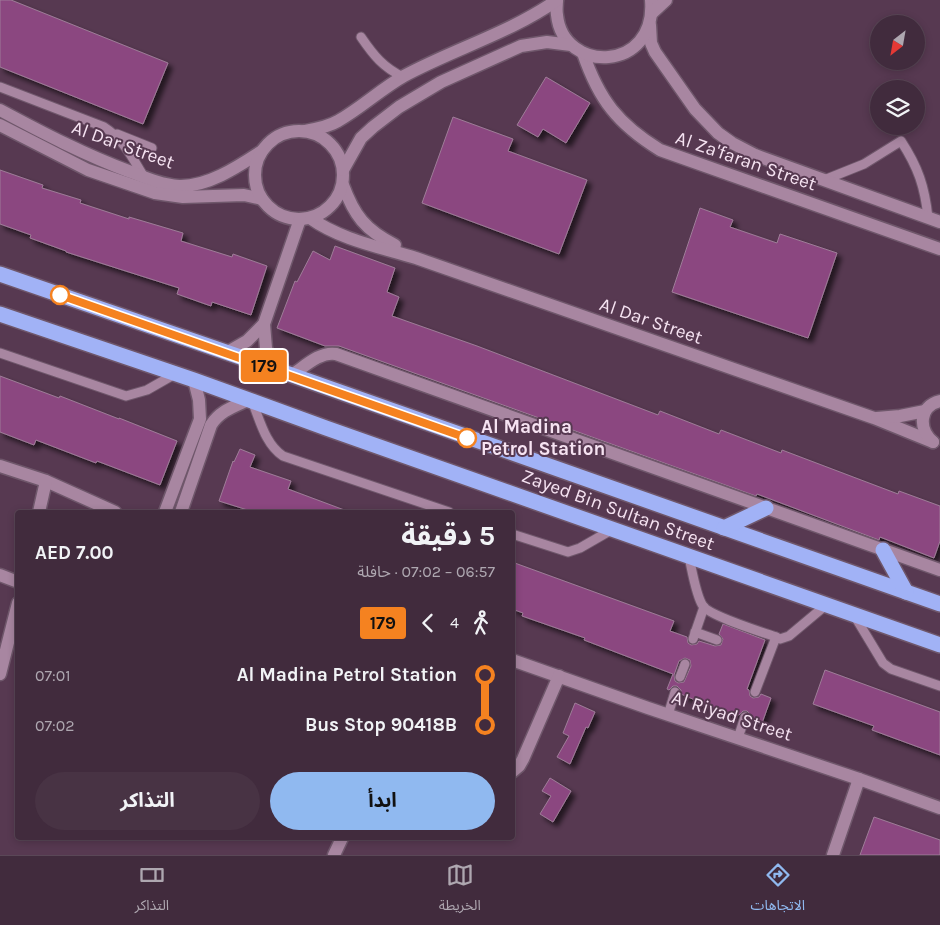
<!DOCTYPE html>
<html lang="ar">
<head>
<meta charset="utf-8">
<style>
  :root { --surface:#412b3d; --page:#483344; --text:#f1f3f6; --muted:#aea7b0; --line:#5a4757; --accent:#90b9f0 }
  body { margin:0; font-family:Karla,"Noto Sans Arabic",sans-serif; background:var(--page); color:var(--text); direction:rtl; height:100vh; display:flex; flex-direction:column; font-size:19px; white-space:nowrap }
  * { box-sizing:border-box; margin:0 }
  p { font-size:16px; color:var(--muted) }
  .icon { flex:none; width:28px; height:28px; fill:none; stroke:currentColor; stroke-width:2; stroke-linecap:round; stroke-linejoin:round }
  .map { position:relative; flex:1; overflow:hidden; direction:ltr }
  .side { position:absolute; left:15px; top:510px; width:500px; height:330px; display:flex; flex-direction:column; background:var(--surface); border-radius:5px; box-shadow:0 2px 8px #0003,0 0 0 1px var(--line); direction:rtl }
  .side>* { flex:none }
  .badge { padding:0 10px; border-radius:4px; font-size:18px; line-height:32px }
  .needle { width:32px; rotate:211deg }
  .tools { position:absolute; left:870px; top:15px; display:grid; gap:10px }
  .tools a { display:grid; place-items:center; width:55px; height:55px; border-radius:50%; background:var(--surface); box-shadow:0 2px 8px #0003,0 0 0 1px var(--line); font-size:25px }
  .map>.badge { position:absolute; translate:-50% -50%; box-shadow:0 0 0 2px #fff }
  .legs { display:flex; align-items:center; gap:8px; height:55px; padding:0 20px; font-size:16px }
  .legs p { margin-inline-start:auto }
  .head { display:flex; align-items:center; justify-content:space-between; height:85px; padding:0 20px }
  h1 { font-size:28px; font-weight:700; line-height:38px }
  .cta { display:flex; gap:10px; margin-top:auto; padding:10px 20px }
  .cta a { flex:1; height:58px; border-radius:30px; background:var(--accent); color:#111; font-size:20px; font-weight:700; line-height:58px; text-align:center }
  .cta a+a { background:var(--page); color:var(--text) }
  ul { padding:0 20px; list-style:none }
  li { display:flex; align-items:center; gap:18px; height:50px; font-size:19px }
  li i { display:grid; place-items:center; width:8px; height:100%; margin:0 6px; background:currentColor }
  li i::after { content:''; width:12px; height:12px; margin:-6px; border:4px solid; border-radius:50%; background:var(--surface) }
  li p { margin-inline-start:auto }
  li:first-child i { background:linear-gradient(#0000 50%,currentColor 0) }
  li:last-child i { background:linear-gradient(currentColor 50%,#0000 0) }
  .dock { display:flex; justify-content:space-around; align-items:center; height:70px; border-top:1px solid var(--line); background:var(--surface); font-size:14px; color:var(--muted) }
  .dock a { display:grid; justify-items:center; gap:2px }
  .dock .current { color:var(--accent) }
  .map>svg:first-child { display:block }
  .building { fill:#8b4680; stroke:#9e7d98; fill-rule:evenodd; filter:url(#shadow) }
  .lines { fill:none; stroke-linecap:round; stroke-linejoin:round }
  .lane-casing { stroke:#6f576b; stroke-width:11 }
  .street-casing { stroke:#6f576b; stroke-width:15 }
  .secondary-casing { stroke:#6f576b; stroke-width:15 }
  .highway-casing { stroke:#6f576b; stroke-width:18 }
  .lane { stroke:#a886a1; stroke-width:9 }
  .street { stroke:#a886a1; stroke-width:12 }
  .secondary { stroke:#a886a1; stroke-width:12 }
  .highway { stroke:#a1b2f6; stroke-width:15 }
  .line-1-casing { stroke:#fff; stroke-width:11 }
  .line-1 { stroke:#f58220; stroke-width:8 }
  .stop-1-dot { fill:#fff; stroke:#f58220; stroke-width:2.5 }
  .labels { text-anchor:middle; dominant-baseline:central; stroke-width:4; stroke-linejoin:round; paint-order:stroke }
  .street-label { font-size:19px; fill:#f6e3f2; stroke:#573951 }
  .stop-label { font-size:19px; font-weight:bold; fill:#f6e3f2; stroke:#573951; text-anchor:start }
</style>
</head>
<body>
<div class="map">
<svg width="940" height="855" viewBox="0 0 940 855">
  <defs>
    <filter id="shadow"><feDropShadow dx="4.5" dy="4.5" stdDeviation="2.5" flood-color="#0009"/></filter>
  </defs>
  <rect width="100%" height="100%" fill="#573951"/>
  <g class="building">
    <polygon points="0,0 11,0 168,63 143,124 0,67"/>
    <polygon points="546,77 590,103 566,143 543,129 538,137 517,125"/>
    <polygon points="453,117 513,139 508,151 587,180 559,254 422,203"/>
    <polygon points="0,170 43,185 42,188 81,200 80,203 129,219 129,217 183,233 181,241 232,257 233,254 267,266 251,315 212,302 211,306 177,294 179,288 66,252 66,251 30,238 31,235 0,224"/>
    <polygon points="700,208 733,220 730,227 777,243 780,234 837,253 808,338 672,292"/>
    <polygon points="335,246 395,268 387,292 399,297 392,316 477,346 658,415 660,411 719,434 721,430 781,453 782,450 898,494 899,491 940,506 940,541 934,558 880,537 879,540 757,494 756,496 339,346 325,346 277,328 295,281 297,282 313,251 330,260"/>
    <polygon points="0,376 59,398 60,396 119,419 119,418 177,441 160,485 97,461 96,463 36,440 34,445 0,432"/>
    <polygon points="240,449 255,455 250,467 291,481 288,489 347,511 347,512 254,512 219,501 233,461 234,462"/>
    <path d="M512,562l162,59 -4,10 17,6 1,6 3,2 6,-1 2,-3 16,5 6,-1 2,-6 -4,-5 4,-10 42,16 -18,49 2,1 1,6 3,2 6,-1 2,-3 10,4 -9,25 -11,-4v-4l-4,-4h-4l-4,4 -7,-3 -1,3 -37,-13 1,-2 -14,-6v-4l-4,-4h-4l-4,4 -2,-1 6,-15 -89,-34 1,-2 -63,-22 1,-3 -11,-4zM685,658l5,2 1,6 -7,16 -6,1 -3,-2 -1,-6 5,-14z"/>
    <polygon points="825,670 940,712 940,755 872,730 874,726 813,704"/>
    <polygon points="575,703 595,712 588,728 586,727 570,764 557,757 569,736 563,733"/>
    <polygon points="550,778 571,791 553,822 540,814 551,796 542,791"/>
    <polygon points="874,817 940,840 940,855 860,855"/>
  </g>
  <g class="lines">
    <g class="lane-casing">
      <g id="lane">
        <path d="M361,37c13,19 22,30 42,40"/>
        <path d="M0,87l104,40c19,12 28,30 40,50"/>
        <polyline points="117,134 152,148"/>
        <path d="M824,180l40,-16 37,-23c17,26 24,46 27,77"/>
        <polyline points="0,353 126,396 147,390 175,374"/>
        <path d="M252,401c8,19 13,43 31,55l166,56"/>
        <polyline points="512,534 568,552 580,548 613,529"/>
        <path d="M689,557c3,13 7,39 14,49 7,10 59,26 73,31l4,2 9,-3 37,-31"/>
        <polyline points="854,615 883,663 891,669 940,686"/>
        <polyline points="695,632 717,640"/>
        <polyline points="693,639 704,607"/>
        <polyline points="680,677 685,664"/>
        <polyline points="755,692 776,637"/>
        <polyline points="668,715 675,692"/>
        <polyline points="738,738 745,717"/>
      </g>
    </g>
    <g class="street-casing">
      <g id="street">
        <polyline points="650,25 651,43 655,52 695,109 718,133 732,143 755,155 940,222"/>
        <path d="M583,53c16,47 35,71 77,97l280,99"/>
        <path d="M0,110c43,23 85,45 131,62 15,6 31,13 48,14 29,1 60,-20 83,-35"/>
        <polyline points="0,125 88,170 155,193 183,197 244,195 262,199"/>
        <path d="M343,185c11,30 22,45 52,60"/>
        <path d="M310,218c31,22 70,29 106,40l458,160 59,24"/>
        <path d="M292,375c12,-8 28,-24 44,-21l604,216"/>
        <polyline points="877,418 900,416 925,411"/>
        <path d="M933,442c-15,-13 -14,-36 7,-41"/>
        <polyline points="0,466 46,481 115,512"/>
        <polyline points="39,512 46,481"/>
        <polyline points="165,512 200,419 199,400 194,380"/>
        <path d="M181,512l30,-87c9,-14 22,-18 37,-25"/>
        <polyline points="0,575 18,582"/>
        <polyline points="512,660 648,708 859,779 940,808"/>
        <polyline points="0,674 18,603"/>
        <polyline points="512,772 519,766 523,759 559,676"/>
        <polyline points="334,855 342,838"/>
        <polyline points="833,855 859,779"/>
      </g>
    </g>
    <g class="secondary-casing">
      <g id="secondary">
        <path d="M557,0c0,5 -1,10 0,15 6,59 100,58 94,-15"/>
        <polyline points="652,13 666,0"/>
        <path d="M305,131c11,-2 23,-4 33,-10 23,-13 43,-32 66,-45 50,-27 106,-43 153,-76"/>
        <circle cx="299" cy="175" r="44"/>
        <polyline points="343,170 361,138 373,127 399,107 441,82 521,46 547,42 571,45"/>
        <polyline points="226,353 247,341 264,324"/>
        <polyline points="274,370 266,348 264,324 300,219"/>
      </g>
    </g>
    <g class="highway-casing">
      <g id="highway">
        <polyline points="0,274 292,375 940,604"/>
        <polyline points="0,314 194,380 326,428 940,645"/>
        <polyline points="724,528 766,508"/>
        <polyline points="883,550 906,592"/>
      </g>
    </g>
    <use href="#lane" class="lane"/>
    <use href="#street" class="street"/>
    <use href="#secondary" class="secondary"/>
    <use href="#highway" class="highway"/>
  </g>
  <g class="lines">
    <g class="line-1-casing">
      <polyline id="line-1" points="60,295 467,438"/>
    </g>
    <use href="#line-1" class="line-1"/>
  </g>
  <g class="stop-1-dot">
    <circle cx="60" cy="295" r="9"/>
    <circle cx="467" cy="438" r="9"/>
  </g>
  <g class="labels">
    <g class="street-label">
      <text transform="translate(123 145) rotate(20)">Al Dar Street</text>
      <text transform="translate(746 161) rotate(19)">Al Za'faran Street</text>
      <text transform="translate(651 321) rotate(19)">Al Dar Street</text>
      <text transform="translate(618 510) rotate(20)">Zayed Bin Sultan Street</text>
      <text transform="translate(732 716) rotate(18)">Al Riyad Street</text>
    </g>
    <g class="stop-label">
      <text x="481" y="427">Al Madina<tspan x="481" dy="22">Petrol Station</tspan></text>
    </g>
  </g>
</svg>
<div class="tools">
<a><svg class="needle" viewBox="-14 -14 28 28"><path d="M0-13l5 13h-10z" fill="#e53935"/><path d="M0 13l5-13h-10z" fill="#aea7b0"/></svg></a>
<a><svg class="icon" aria-label="layers" viewBox="0 0 24 24"><path d="M12 4l9 5-9 5-9-5zM3 14l9 5 9-5"/></svg></a>
</div>
<b class="badge" style="left:264px;top:366px;background:#f58220;color:#111">179</b>
<section class="side">
<div class="head"><div><h1>5 دقيقة</h1><p>06:57 – 07:02 · حافلة</p></div><b>AED 7.00</b></div>
<div class="legs"><svg class="icon" aria-label="walk" viewBox="0 0 24 24"><circle cx="13" cy="4" r="2"/><path d="M13 8l-2 6 4 7M11 14l-3 7M7 12l3-4h3l4 4"/></svg>4<svg class="icon" aria-label="back" viewBox="0 0 24 24"><path d="M15 5l-7 7 7 7"/></svg><b class="badge" style="background:#f58220;color:#111">179</b></div>
<ul>
<li><i style="color:#f58220"></i><b>Al Madina Petrol Station</b><p>07:01</p></li>
<li><i style="color:#f58220"></i><b>Bus Stop 90418B</b><p>07:02</p></li>
</ul>
<div class="cta"><a>ابدأ</a><a>التذاكر</a></div>
</section>
</div>
<nav class="dock">
<a class="current"><svg class="icon" aria-label="directions" viewBox="0 0 24 24"><path d="M12 3l9 9-9 9-9-9zM9 14v-3h6M13 9l2 2-2 2"/></svg>الاتجاهات</a>
<a><svg class="icon" aria-label="map" viewBox="0 0 24 24"><path d="M3 6l6-2 6 2 6-2v14l-6 2-6-2-6 2zM9 4v14M15 6v14"/></svg>الخريطة</a>
<a><svg class="icon" aria-label="tickets" viewBox="0 0 24 24"><path d="M3 7h18v10H3zM15 7v10"/></svg>التذاكر</a>
</nav>
</body>
</html>
